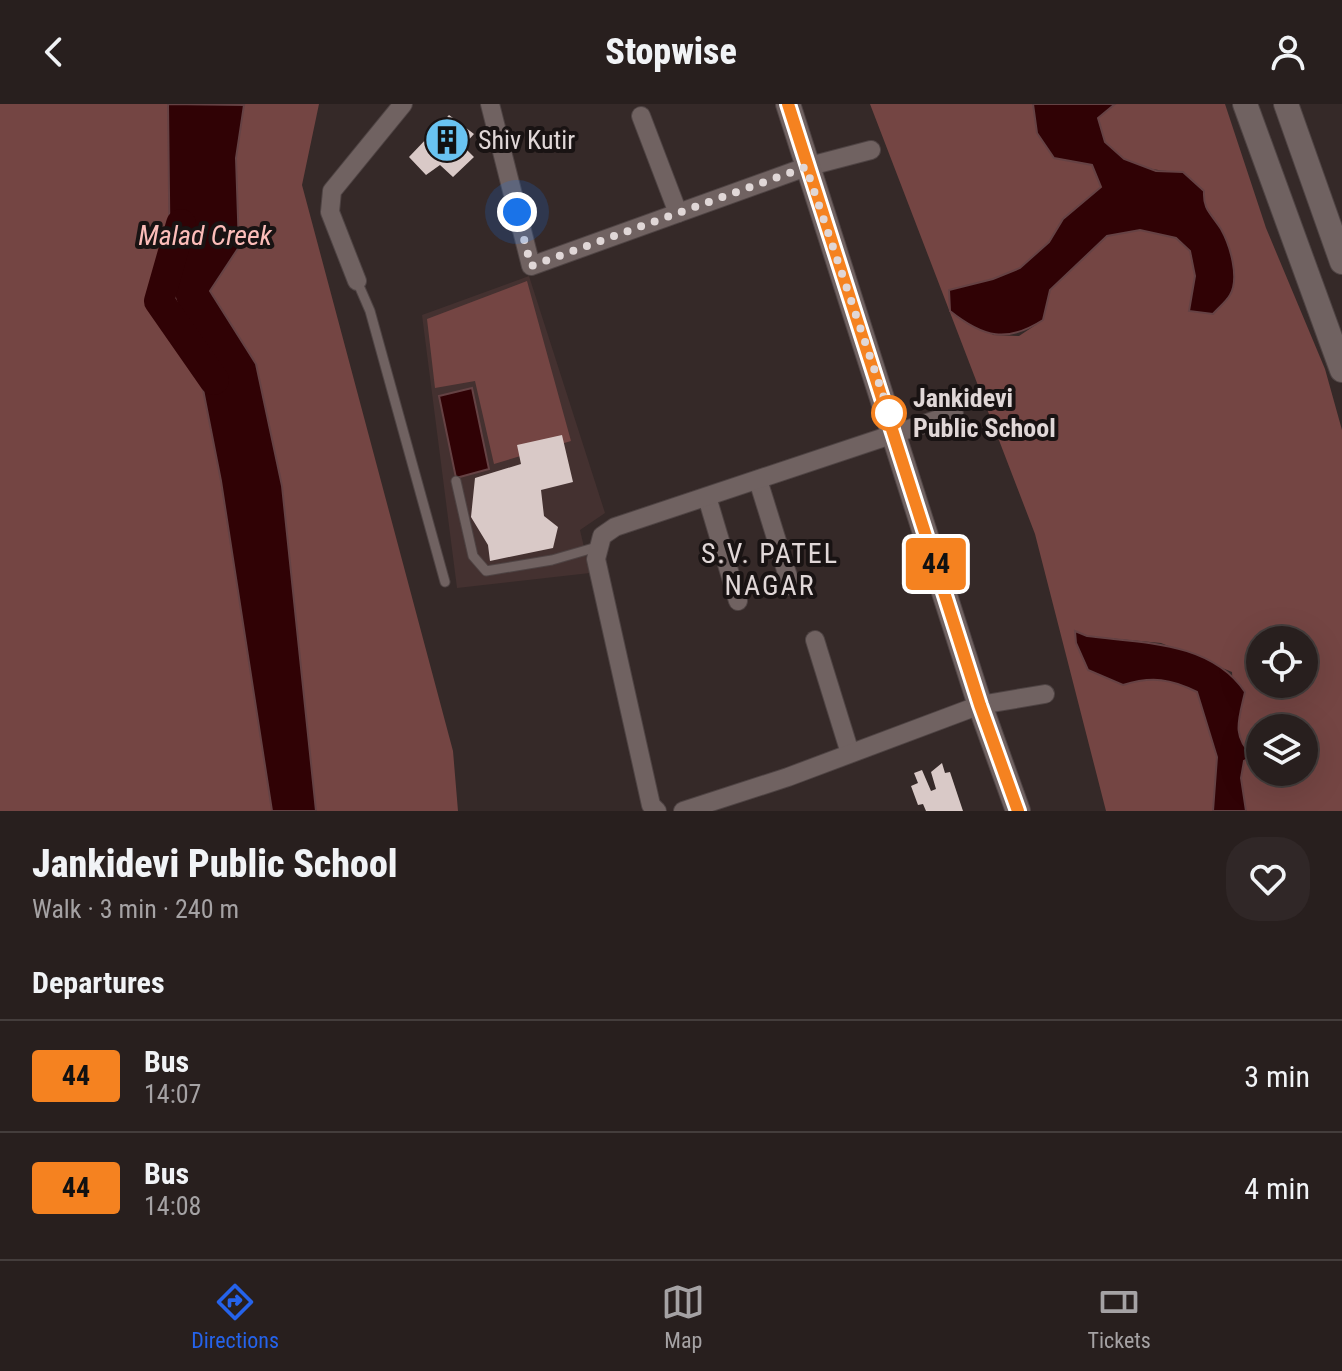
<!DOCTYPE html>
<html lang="en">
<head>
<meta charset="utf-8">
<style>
  :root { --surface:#281f1e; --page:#302727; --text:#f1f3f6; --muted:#a5a2a4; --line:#443d3c; --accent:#2563eb }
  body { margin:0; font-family:"Roboto Condensed",sans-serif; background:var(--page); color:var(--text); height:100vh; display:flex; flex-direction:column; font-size:30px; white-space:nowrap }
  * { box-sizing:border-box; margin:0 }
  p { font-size:26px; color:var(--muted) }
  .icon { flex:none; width:44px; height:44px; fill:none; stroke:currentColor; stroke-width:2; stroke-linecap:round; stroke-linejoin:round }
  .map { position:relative; height:707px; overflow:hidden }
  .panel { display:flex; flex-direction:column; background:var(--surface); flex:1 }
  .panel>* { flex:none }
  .badge { padding:0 16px; border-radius:6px; font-size:28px; line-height:52px }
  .controls { position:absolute; left:1246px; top:522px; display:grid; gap:16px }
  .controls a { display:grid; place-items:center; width:72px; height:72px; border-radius:50%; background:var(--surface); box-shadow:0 8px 32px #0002,0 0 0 2px var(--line); font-size:40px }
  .you { position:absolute; width:40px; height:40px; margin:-20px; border:6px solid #fff; border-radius:50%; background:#1a73e8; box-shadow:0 0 0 12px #1a73e833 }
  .map>.badge { position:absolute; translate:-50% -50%; box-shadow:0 0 0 4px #fff }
  h2 { padding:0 32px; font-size:30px; line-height:72px }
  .round { display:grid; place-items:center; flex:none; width:84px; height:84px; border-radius:32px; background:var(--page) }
  .headline { display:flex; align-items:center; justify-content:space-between; height:136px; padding:0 32px }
  h1 { font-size:38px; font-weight:800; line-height:60px }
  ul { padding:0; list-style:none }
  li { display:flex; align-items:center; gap:24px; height:112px; padding:0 32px; border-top:2px solid var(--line) }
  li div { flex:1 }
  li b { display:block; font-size:30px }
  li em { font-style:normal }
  li .badge { min-width:88px; font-weight:700; text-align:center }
  header { display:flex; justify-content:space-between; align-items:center; height:104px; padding:0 32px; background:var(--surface); font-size:36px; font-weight:800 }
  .tab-bar { display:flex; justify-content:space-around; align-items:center; height:112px; border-top:2px solid var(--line); background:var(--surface); font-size:22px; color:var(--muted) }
  .tab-bar a { display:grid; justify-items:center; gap:4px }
  .tab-bar .selected { color:var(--accent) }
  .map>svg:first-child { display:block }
  .built { fill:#443130 }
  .green { fill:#744543; fill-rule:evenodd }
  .water { fill:#300205; stroke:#654244; stroke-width:2 }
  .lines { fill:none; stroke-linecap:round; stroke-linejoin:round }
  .river { stroke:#300205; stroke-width:30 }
  .building { fill:#d9c9c7 }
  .service-casing { stroke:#4f4444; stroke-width:11 }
  .minor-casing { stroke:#4f4444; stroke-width:20 }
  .tertiary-casing { stroke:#4f4444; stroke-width:26 }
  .service { stroke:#706261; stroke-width:9 }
  .minor { stroke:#706261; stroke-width:18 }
  .tertiary { stroke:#706261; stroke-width:24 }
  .line-casing { stroke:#fff; stroke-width:18 }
  .line { stroke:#f58220; stroke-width:12 }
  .walk { stroke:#e0d7d7; stroke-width:8; stroke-dasharray:0 14.4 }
  .stop-dot { fill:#fff; stroke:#f58220; stroke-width:4 }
  .labels { text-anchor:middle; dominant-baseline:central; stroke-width:8; stroke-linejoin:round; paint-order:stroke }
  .poi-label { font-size:26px; fill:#e0d7d7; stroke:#191313; text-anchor:start }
  .stop-label { font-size:26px; font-weight:bold; fill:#e0d7d7; stroke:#191313; text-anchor:start }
  .water-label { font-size:28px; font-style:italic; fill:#fcbdb9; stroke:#191313 }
  .neighbourhood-label { font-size:28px; letter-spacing:2px; fill:#e0d7d7; stroke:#191313 }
</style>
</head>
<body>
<header><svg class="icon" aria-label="back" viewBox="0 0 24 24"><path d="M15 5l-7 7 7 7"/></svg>Stopwise<svg class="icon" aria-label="person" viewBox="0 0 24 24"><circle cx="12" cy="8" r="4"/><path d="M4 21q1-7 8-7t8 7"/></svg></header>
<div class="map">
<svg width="1342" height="707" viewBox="0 0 1342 707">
  <rect width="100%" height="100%" fill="#352928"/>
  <polygon class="built" points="529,172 605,409 580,426 590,469 457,484 422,211"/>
  <g class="green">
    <polygon points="0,0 168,0 170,178 200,270 221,377 272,707 0,707"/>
    <polygon points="243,0 319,0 302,81 453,647 458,707 316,707 303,595 210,187 239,142 236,54"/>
    <path d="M870,0h163l4,29 55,32 9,22 -38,32 -14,23 -29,26 -27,11 -44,11 44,45 26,1 24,-16 7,-30 57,-54 33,-6 36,8 14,13 5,25 -6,34 32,-81 -38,-57c-26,-1 -61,-5 -77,-29 -5,-6 -6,-18 -8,-25l17,-14h110l41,124 59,141 17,61v381h-96l-5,-33 3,-17 -8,-28 -4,-61 -71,-29 -74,-7 -11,-5 47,54c29,-9 48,-6 74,7l20,65 -4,54h-107l-71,-277zM1260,536h44v44h-44zM1260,624h44v44h-44z"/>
    <polygon points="527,177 571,337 494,360 475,277 435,284 427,215"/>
  </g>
  <g class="water">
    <polygon points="168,0 244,1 236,54 239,143 210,187 256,260 282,382 316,707 272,707 221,377 200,270 170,178"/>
    <path d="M1033,0h82l-17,14 7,24 19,17 32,12 27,1 21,19c-1,19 7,22 17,38 9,16 19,49 9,66 -4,7 -12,13 -17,19l-24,-3 6,-35 -5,-25 -14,-13 -36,-8 -33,6 -57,54 -7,30c-36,23 -59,18 -93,-9l-1,-21 44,-11 27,-11 29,-26 14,-23 38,-32 -9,-22 -38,-7 -17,-25z"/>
    <polygon points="472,284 489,365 456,374 439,292"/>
    <path d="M1075,527l12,5c54,7 124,5 158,56 -6,27 -14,44 8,64l-9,5 -3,17 5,33h-33l4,-54 -20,-65c-26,-13 -45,-16 -74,-7l-35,-15 -12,-27z"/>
  </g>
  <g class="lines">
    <polyline class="river" points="181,120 159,197 214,276"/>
  </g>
  <g class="building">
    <polygon points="449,11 474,30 463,42 474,53 453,73 440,61 426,71 409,53"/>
    <polygon points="562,331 573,378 541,386 544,412 558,423 553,444 490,457 488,441 471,413 475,374 521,360 517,341"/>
    <polygon points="942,659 945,669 950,668 963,707 926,707 923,700 918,701 911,682 918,679 914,669 922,666 931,687 936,685 931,668"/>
  </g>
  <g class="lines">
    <g class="service-casing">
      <g id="service">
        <polyline points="357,177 370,207 445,478"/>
        <polyline points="456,377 473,452 486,467 552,456 597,443"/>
      </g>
    </g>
    <g class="minor-casing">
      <g id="minor">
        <polyline points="490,0 531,162 806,63 871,46"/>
        <polyline points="641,12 678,109"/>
        <polyline points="357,177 330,108 332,87 403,0"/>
        <polyline points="758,376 791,482"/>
        <polyline points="707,393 738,497"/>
        <polyline points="815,536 850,649"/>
        <polyline points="657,707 651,701 596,455 602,432 615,423 954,310"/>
        <polyline points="683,707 788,673 980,601 1045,590"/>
      </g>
    </g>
    <g class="tertiary-casing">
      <g id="tertiary">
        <polyline points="788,0 980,601 1018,707"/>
        <polyline points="1245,0 1342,266"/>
        <polyline points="1286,0 1342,158"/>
      </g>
    </g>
    <use href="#service" class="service"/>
    <use href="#minor" class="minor"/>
    <use href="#tertiary" class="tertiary"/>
  </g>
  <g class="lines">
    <g class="line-casing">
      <polyline id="line" points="788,0 980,601 1018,707"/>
    </g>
    <use href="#line" class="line"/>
    <polyline class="walk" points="517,108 531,162 806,63 889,309"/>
  </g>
  <defs>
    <g id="building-disc" transform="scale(2.3)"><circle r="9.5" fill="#69c3f1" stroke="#191313"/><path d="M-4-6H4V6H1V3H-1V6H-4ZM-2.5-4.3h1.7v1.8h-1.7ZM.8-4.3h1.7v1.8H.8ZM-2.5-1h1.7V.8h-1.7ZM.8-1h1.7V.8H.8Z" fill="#111"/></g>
  </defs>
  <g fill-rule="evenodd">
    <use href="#building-disc" x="447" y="36"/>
  </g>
  <circle class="stop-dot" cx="889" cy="309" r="16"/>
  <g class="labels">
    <g class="poi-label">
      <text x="478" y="36">Shiv Kutir</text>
    </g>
    <g class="stop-label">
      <text x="913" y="294">Jankidevi<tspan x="913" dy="30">Public School</tspan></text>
    </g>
    <g class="water-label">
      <text x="205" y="131">Malad Creek</text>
    </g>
    <g class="neighbourhood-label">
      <text x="770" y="449">S.V. PATEL<tspan x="770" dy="32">NAGAR</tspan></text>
    </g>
  </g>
</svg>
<div class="controls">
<a><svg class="icon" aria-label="locate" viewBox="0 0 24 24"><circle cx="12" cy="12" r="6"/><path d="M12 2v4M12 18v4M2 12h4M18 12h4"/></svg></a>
<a><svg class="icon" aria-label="layers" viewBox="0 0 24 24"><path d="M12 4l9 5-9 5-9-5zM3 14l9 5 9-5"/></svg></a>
</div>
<div class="you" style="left:517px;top:108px"></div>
<b class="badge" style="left:936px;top:460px;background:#f58220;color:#111">44</b>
</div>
<section class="panel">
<div class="headline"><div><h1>Jankidevi Public School</h1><p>Walk · 3 min · 240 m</p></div><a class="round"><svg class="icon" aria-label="heart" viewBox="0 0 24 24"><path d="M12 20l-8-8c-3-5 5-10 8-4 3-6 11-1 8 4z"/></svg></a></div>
<h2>Departures</h2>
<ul>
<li><span class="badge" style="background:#f58220;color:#111">44</span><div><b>Bus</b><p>14:07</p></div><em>3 min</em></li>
<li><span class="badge" style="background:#f58220;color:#111">44</span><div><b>Bus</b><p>14:08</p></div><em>4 min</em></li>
</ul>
</section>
<nav class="tab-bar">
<a class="selected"><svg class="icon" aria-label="directions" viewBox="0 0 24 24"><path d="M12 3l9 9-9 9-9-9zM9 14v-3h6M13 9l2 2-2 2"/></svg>Directions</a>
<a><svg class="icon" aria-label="map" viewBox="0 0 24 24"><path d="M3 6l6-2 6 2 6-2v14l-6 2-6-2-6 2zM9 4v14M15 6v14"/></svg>Map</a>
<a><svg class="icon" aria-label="tickets" viewBox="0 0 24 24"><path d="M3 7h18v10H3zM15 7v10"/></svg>Tickets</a>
</nav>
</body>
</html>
